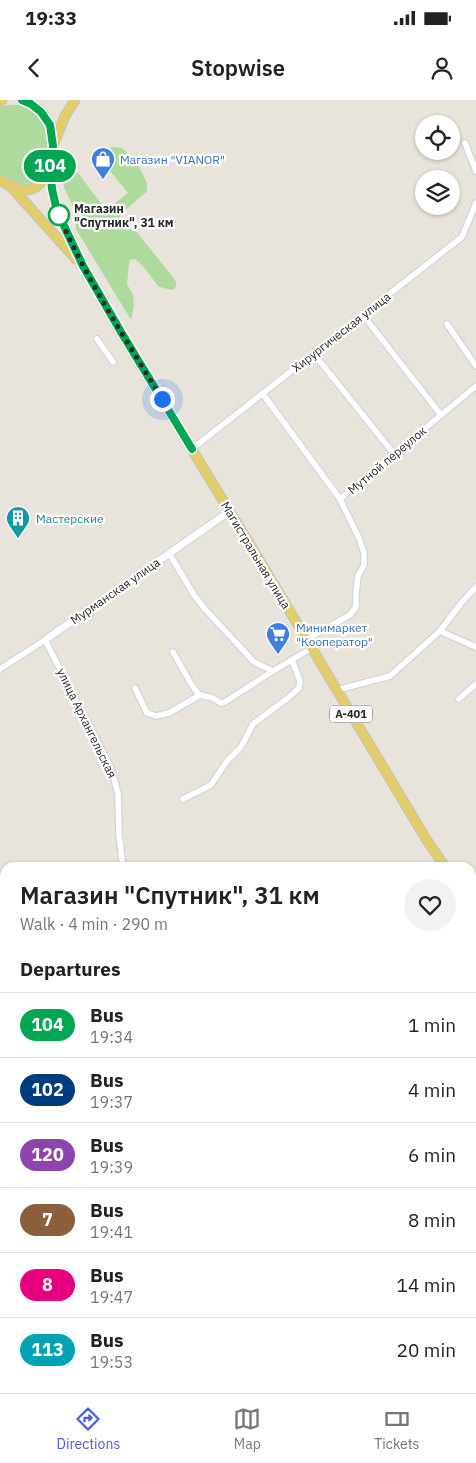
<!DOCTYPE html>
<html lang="en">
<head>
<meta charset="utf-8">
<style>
  :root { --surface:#fff; --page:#f2f2f2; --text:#222; --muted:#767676; --line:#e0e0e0; --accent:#4c5de6 }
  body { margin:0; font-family:"IBM Plex Sans",sans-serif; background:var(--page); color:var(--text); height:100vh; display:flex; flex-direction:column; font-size:19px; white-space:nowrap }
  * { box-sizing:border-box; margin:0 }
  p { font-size:16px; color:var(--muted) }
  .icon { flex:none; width:28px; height:28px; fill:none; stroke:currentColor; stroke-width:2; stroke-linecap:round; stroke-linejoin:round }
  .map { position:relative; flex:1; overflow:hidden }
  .panel { position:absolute; left:0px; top:762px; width:476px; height:531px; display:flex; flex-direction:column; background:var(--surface); border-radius:15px 15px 0 0; box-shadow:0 1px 4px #0004 }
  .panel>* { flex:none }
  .badge { padding:0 10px; border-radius:16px; font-size:18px; line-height:32px }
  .controls { position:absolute; left:415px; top:15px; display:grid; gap:10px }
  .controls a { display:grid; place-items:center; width:45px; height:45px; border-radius:50%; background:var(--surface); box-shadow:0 1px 4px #0004; font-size:25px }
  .you { position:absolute; width:25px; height:25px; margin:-12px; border:4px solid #fff; border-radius:50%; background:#1a73e8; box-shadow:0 0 0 8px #1a73e833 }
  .map>.badge { position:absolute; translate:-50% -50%; box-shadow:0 0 0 2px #fff }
  h2 { padding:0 20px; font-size:19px; line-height:45px }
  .round { display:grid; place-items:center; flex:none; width:52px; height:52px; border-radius:26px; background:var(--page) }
  .summary { display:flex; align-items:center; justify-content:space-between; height:85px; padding:0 20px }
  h1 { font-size:24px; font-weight:600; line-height:38px }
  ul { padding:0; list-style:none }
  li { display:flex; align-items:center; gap:15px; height:65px; padding:0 20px; border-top:1px solid var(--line) }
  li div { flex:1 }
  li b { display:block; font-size:19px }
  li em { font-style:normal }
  li .badge { min-width:55px; font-weight:700; text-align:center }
  .status { display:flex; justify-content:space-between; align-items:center; height:35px; padding:0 25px; background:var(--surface); direction:ltr }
  .status svg { height:14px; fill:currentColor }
  header { display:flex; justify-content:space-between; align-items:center; height:65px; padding:0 20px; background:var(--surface); font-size:22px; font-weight:600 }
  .dock { display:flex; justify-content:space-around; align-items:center; height:70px; border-top:1px solid var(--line); background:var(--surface); font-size:14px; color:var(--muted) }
  .dock a { display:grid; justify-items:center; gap:2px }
  .dock .current { color:var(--accent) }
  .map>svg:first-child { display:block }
  .green { fill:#aeda9d }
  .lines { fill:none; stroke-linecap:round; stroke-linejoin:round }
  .minor-casing { stroke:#d1d3e0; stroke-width:8 }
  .tertiary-casing { stroke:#d1d3e0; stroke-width:9 }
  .primary-casing { stroke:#c3c3c3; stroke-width:11 }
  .minor { stroke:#fff; stroke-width:5.5 }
  .tertiary { stroke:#fff; stroke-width:7 }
  .primary { stroke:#e1cd69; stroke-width:9 }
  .line-casing { stroke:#fff; stroke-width:11 }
  .line { stroke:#00a651; stroke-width:8 }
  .walk { stroke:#282828; stroke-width:5; stroke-dasharray:0 9 }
  .stop-dot { fill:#fff; stroke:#00a651; stroke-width:2.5 }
  .labels { text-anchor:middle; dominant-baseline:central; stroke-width:4.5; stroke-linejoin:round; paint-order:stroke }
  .shield { fill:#fff; stroke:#686868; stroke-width:1 }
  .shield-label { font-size:11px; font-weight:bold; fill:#282828 }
  .shop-label { font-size:12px; fill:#366cbe; stroke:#fff; text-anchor:start }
  .stop-label { font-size:12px; font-weight:bold; fill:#282828; stroke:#fff; text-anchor:start }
  .street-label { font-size:12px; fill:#282828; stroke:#fff }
  .culture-label { font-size:12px; fill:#0d838f; stroke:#fff; text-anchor:start }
</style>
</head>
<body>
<div class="status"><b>19:33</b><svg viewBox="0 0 49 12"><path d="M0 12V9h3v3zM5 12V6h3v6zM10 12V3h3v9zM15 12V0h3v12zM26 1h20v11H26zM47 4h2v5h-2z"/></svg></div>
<header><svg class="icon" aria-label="back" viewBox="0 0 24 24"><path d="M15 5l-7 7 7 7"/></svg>Stopwise<svg class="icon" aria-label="person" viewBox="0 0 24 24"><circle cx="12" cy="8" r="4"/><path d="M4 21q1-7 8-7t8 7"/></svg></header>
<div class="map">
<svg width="476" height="1293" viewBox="0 0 476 1293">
  <rect width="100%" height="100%" fill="#e9e4db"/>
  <g class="green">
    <path d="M12,5c12,0 19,2 27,12 15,17 7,40 2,60 -13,17 -27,8 -41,-1v-70z"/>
    <path d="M111,47l11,1 14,12 11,23v8l-26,23c-7,12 3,17 14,16l37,46 4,6v5l-3,3 -14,-3 -17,-22 -7,-6 -5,1 -1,4 -2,20 6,11 1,11 -3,14 -55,-91 -1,-18 -11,-24 -1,-23 15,9 28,37 22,-17 -22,-27 3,-7z"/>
  </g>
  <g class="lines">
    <g class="minor-casing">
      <g id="minor">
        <polyline points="465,43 476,71"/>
        <polyline points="363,215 441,315"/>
        <polyline points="447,224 476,266"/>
        <polyline points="97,239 113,262"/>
        <polyline points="314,254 394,354"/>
        <polyline points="263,294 340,399 359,438 364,453 364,465 358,476 356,493 356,507 350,515 307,539"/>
        <polyline points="192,349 462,137 476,103"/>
        <polyline points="340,399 476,286"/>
        <polyline points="169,453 194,495 204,508 254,562 273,571 312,548"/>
        <polyline points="440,531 476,547"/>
        <polyline points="173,552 190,582 199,595 213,598 221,603 225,602 273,571"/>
        <polyline points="0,569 45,540 110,666 118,693 119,734 123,768"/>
        <polyline points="135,588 147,613 156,616 169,613 200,595"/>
        <polyline points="337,590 390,576 440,531 462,502 476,487"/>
        <polyline points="459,599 476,584"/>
        <polyline points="183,699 211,685 227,661 241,647 253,624 288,598 299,588 300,581 292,560"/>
        <polyline points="471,934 476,929"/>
      </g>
    </g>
    <g class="tertiary-casing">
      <polyline id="tertiary" points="45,540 230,411"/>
    </g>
    <g class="primary-casing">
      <g id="primary">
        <polyline points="0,1 2,0"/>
        <polyline points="53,46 65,16 75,0"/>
        <polyline points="50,68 52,89 57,111 83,166 121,233 258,458 426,739 446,768"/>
        <path d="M0,80c28,20 46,9 51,-23 2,-14 2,-30 -7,-42 -5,-7 -14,-11 -22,-15"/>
        <polyline points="13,89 76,159"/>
        <polyline points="471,794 476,798"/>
      </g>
    </g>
    <use href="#minor" class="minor"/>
    <use href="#tertiary" class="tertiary"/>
    <use href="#primary" class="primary"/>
  </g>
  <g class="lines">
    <g class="line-casing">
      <polyline id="line" points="22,0 31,4 41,12 50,25 53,46 50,68 52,89 57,111 83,166 121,232 192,349"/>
    </g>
    <use href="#line" class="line"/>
    <path class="walk" d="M59,115l-2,-4c28,66 68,127 105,188"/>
  </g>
  <defs>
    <g id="shop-pin" transform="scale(1.25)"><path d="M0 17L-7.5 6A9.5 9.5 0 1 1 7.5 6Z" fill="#3f7fe0" stroke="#fff"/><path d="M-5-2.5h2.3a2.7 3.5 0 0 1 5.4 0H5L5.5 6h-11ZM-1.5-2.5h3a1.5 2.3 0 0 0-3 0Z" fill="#fff"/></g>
    <g id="building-pin" transform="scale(1.25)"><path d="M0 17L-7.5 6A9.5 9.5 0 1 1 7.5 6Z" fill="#0f9aa8" stroke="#fff"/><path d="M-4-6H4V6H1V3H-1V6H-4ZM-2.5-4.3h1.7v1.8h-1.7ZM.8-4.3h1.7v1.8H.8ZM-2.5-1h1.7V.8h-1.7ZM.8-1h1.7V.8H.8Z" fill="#fff"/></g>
    <g id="supermarket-pin" transform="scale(1.25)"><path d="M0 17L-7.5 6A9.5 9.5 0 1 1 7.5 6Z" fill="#3f7fe0" stroke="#fff"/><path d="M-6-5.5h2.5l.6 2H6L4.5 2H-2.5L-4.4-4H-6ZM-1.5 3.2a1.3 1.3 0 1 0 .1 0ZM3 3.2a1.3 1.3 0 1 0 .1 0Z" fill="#fff"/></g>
  </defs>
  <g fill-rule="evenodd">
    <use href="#shop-pin" x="103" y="59"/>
    <use href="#building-pin" x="18" y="418"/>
    <use href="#supermarket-pin" x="278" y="534"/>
  </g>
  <circle class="stop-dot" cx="59" cy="115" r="10"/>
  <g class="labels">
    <rect class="shield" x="330" y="605.5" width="42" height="17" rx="4"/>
    <g class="shield-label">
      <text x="351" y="614">А-401</text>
    </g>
    <g class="shop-label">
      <text x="120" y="59">Магазин "VIANOR"</text>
      <text x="296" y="527">Минимаркет<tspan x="296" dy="14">"Кооператор"</tspan></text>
    </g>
    <g class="stop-label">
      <text x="74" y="108">Магазин<tspan x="74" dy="14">"Спутник", 31 км</tspan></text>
    </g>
    <g class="street-label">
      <text transform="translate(341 232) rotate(-38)">Хирургическая улица</text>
      <text transform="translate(387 360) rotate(-40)">Мутной переулок</text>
      <text transform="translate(256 455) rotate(59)">Магистральная улица</text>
      <text transform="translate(115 491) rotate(-35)">Мурманская улица</text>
      <text transform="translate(87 623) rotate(64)">улица Архангельская</text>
    </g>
    <g class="culture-label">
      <text x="36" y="418">Мастерские</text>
    </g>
  </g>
</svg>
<div class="controls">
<a><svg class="icon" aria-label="locate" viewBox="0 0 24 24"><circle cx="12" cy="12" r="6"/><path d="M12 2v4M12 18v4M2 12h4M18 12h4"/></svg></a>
<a><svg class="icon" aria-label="layers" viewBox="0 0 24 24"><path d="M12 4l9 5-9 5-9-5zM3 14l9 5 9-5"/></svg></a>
</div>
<div class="you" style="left:162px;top:299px"></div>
<b class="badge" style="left:50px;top:66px;background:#00a651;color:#fff">104</b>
<section class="panel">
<div class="summary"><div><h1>Магазин &quot;Спутник&quot;, 31 км</h1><p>Walk · 4 min · 290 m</p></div><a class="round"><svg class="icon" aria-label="heart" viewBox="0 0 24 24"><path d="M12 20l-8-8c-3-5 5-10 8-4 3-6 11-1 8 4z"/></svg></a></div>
<h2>Departures</h2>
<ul>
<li><span class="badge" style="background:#00a651;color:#fff">104</span><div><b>Bus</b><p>19:34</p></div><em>1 min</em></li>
<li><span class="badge" style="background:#003b80;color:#fff">102</span><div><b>Bus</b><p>19:37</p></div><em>4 min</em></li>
<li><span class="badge" style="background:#8e44ad;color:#fff">120</span><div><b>Bus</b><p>19:39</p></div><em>6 min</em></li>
<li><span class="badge" style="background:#8b5e3c;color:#fff">7</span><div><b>Bus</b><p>19:41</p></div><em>8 min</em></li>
<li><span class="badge" style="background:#e6007e;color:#fff">8</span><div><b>Bus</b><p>19:47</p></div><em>14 min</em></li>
<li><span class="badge" style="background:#00a3b4;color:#fff">113</span><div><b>Bus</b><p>19:53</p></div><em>20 min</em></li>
</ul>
</section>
</div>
<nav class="dock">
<a class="current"><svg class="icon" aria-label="directions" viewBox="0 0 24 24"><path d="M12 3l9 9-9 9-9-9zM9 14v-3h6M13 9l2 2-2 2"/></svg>Directions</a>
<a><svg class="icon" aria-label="map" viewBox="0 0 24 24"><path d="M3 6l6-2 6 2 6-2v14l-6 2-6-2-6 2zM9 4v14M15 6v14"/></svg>Map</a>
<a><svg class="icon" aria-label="tickets" viewBox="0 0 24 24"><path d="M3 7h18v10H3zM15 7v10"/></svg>Tickets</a>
</nav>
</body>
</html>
